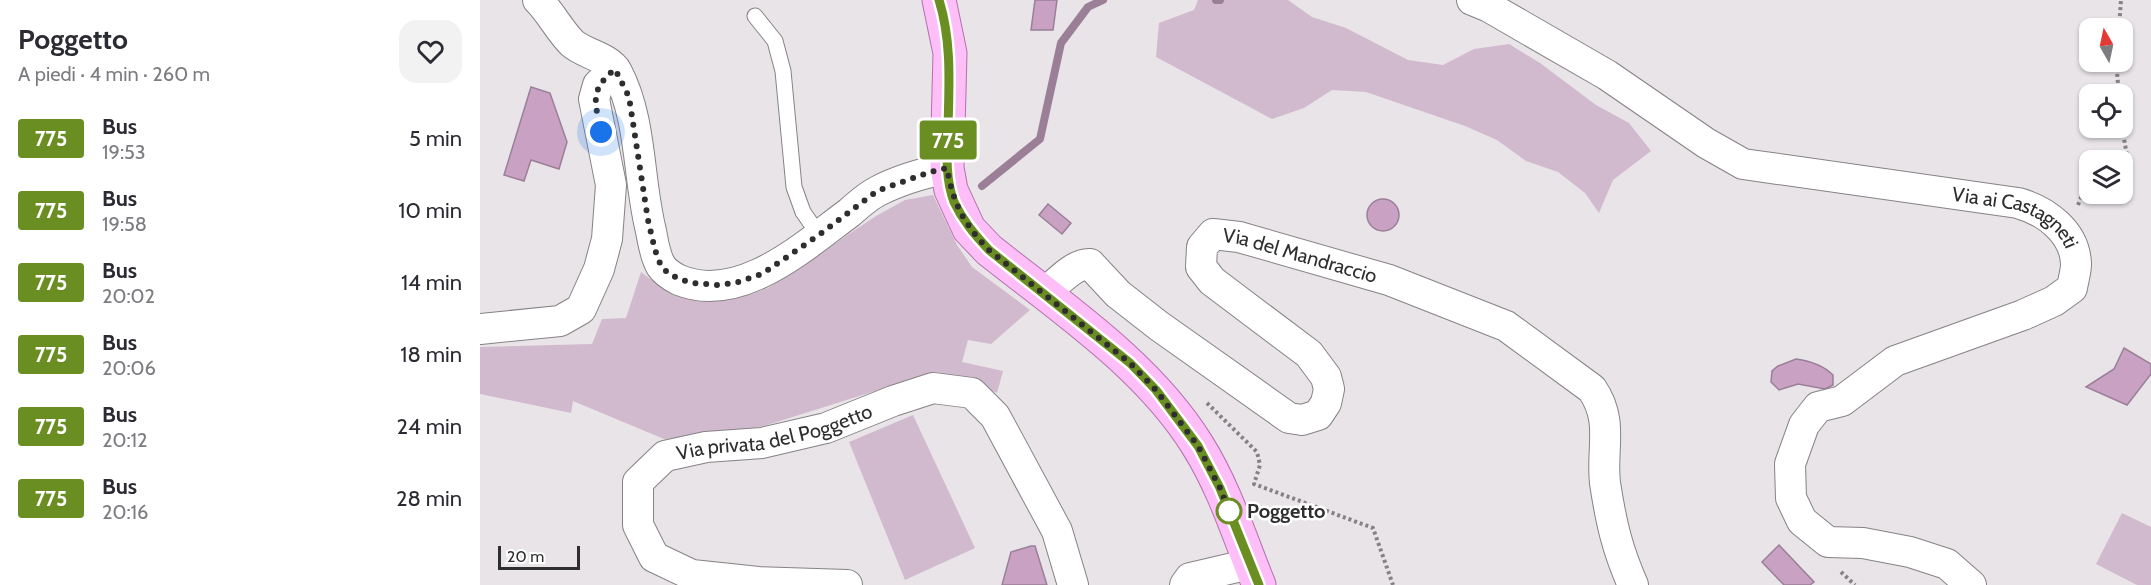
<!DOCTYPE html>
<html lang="it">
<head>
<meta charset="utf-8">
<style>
  :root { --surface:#fff; --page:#f2f2f3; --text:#2b2b33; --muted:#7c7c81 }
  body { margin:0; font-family:Cabin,sans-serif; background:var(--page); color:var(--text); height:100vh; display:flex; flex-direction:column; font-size:22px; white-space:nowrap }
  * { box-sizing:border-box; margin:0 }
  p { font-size:20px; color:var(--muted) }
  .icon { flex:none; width:33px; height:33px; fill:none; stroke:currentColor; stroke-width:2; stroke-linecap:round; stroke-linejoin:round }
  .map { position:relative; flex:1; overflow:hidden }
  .sheet { display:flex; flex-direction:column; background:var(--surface); width:480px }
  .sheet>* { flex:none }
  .badge { padding:0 12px; border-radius:4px; font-size:21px; line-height:39px }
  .needle { width:39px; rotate:351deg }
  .buttons { position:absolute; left:1599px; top:18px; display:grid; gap:12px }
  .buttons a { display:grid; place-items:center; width:54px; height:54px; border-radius:12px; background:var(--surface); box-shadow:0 2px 4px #0004; font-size:30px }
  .scale { position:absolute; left:18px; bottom:15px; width:82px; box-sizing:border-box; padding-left:6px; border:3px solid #2f2e2f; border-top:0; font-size:16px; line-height:21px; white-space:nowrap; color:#2f2e2f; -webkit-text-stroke:4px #fff; paint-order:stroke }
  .you { position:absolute; width:30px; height:30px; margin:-15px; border:4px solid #fff; border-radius:50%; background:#1a73e8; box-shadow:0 0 0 9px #1a73e833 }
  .map>.badge { position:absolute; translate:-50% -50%; box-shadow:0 0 0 3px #fff }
  .round { display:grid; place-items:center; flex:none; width:63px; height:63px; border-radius:18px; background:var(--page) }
  .head { display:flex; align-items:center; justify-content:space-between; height:102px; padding:0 18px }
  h1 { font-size:28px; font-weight:700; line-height:45px }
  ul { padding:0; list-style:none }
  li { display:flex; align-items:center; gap:18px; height:72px; padding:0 18px }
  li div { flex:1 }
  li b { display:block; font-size:22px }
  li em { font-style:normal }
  li .badge { min-width:66px; font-weight:700; text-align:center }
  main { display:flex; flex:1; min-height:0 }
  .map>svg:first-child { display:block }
  .green { fill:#d2bace }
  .water { fill:#c9a2c3; stroke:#9b7f97; stroke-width:1.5 }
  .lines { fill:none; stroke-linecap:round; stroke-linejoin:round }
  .stream { stroke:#9b7f97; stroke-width:8 }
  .service-casing { stroke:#868285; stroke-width:17 }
  .minor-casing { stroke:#868285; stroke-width:32 }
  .primary-casing { stroke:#b66fae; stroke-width:35 }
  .path { stroke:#848284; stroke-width:4; stroke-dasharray:3 3; stroke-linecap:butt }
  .service { stroke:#fff; stroke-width:15 }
  .minor { stroke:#fff; stroke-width:30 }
  .primary { stroke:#febef8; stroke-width:33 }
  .line-casing { stroke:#fff; stroke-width:14 }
  .line { stroke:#6b8e23; stroke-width:9 }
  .walk { stroke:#2f2e2f; stroke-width:6; stroke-dasharray:0 10.8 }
  .stop-dot { fill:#fff; stroke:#6b8e23; stroke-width:3 }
  .labels { text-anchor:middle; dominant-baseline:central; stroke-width:5; stroke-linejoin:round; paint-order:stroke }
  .street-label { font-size:20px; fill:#2f2e2f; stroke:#fff }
  .stop-label { font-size:20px; font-weight:bold; fill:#2f2e2f; stroke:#fff; text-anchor:start }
</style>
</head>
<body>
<main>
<section class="sheet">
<div class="head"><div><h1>Poggetto</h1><p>A piedi · 4 min · 260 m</p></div><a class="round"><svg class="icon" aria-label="heart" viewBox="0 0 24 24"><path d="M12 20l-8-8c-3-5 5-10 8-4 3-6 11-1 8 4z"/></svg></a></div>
<ul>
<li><span class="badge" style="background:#6b8e23;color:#fff">775</span><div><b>Bus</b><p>19:53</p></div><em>5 min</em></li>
<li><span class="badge" style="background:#6b8e23;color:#fff">775</span><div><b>Bus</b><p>19:58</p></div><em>10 min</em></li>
<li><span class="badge" style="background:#6b8e23;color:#fff">775</span><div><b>Bus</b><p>20:02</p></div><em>14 min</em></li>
<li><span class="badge" style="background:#6b8e23;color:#fff">775</span><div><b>Bus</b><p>20:06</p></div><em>18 min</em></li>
<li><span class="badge" style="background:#6b8e23;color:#fff">775</span><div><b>Bus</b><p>20:12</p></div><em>24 min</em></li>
<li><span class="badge" style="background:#6b8e23;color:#fff">775</span><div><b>Bus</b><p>20:16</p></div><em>28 min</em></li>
</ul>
</section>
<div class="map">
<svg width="1671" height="585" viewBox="0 0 1671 585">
  <rect width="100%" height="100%" fill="#e8e4e8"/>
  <g class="green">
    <polygon points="718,0 808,0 832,17 866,28 928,60 963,65 994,49 1029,44 1060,63 1116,105 1149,123 1171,151 1133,180 1119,213 1105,193 1078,172 1046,161 1017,140 985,126 886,92 852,90 824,108 792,119 676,57 679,23 714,10"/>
    <polygon points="453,195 477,245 492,267 550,310 511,344 488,340 482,362 523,371 517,393 480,378 427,381 284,426 246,434 200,438 184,439 93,401 91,413 0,394 0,347 112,344 122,319 146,318 161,272 186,291 215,295 269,295 288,288 396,216 425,200"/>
    <polygon points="433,415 495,548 425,580 369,442"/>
    <polygon points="1642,513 1671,527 1671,585 1657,585 1616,564"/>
  </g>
  <g class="water">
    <polygon points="555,0 577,0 573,30 551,30"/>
    <polygon points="51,87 70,93 87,142 79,169 51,160 44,181 24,175"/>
    <circle cx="903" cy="215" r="16"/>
    <polygon points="568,204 591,223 582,234 559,215"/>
    <polygon points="1644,348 1671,364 1671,374 1647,405 1606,387 1634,369"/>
    <path d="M1316,359c14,2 27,6 37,16v10l-8,4 -27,-5 -19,6 -8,-8 1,-11 6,-5z"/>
    <polygon points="1299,545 1334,582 1330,585 1304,585 1282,562"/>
    <polygon points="551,546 555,546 567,585 522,585 531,552"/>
  </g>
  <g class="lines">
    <g class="stream">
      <polyline points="736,0 740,0"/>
      <polyline points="502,186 560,139 581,43 608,7 623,0"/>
    </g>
    <g class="service-casing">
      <polyline id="service" points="275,16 295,41 303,71 314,187 323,212 339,235"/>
    </g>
    <g class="minor-casing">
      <g id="minor">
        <path d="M58,0c13,13 21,30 34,43 12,11 37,14 45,29 25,47 21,108 34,159 2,11 4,25 10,35 4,6 12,11 18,14 61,25 125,-34 170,-67 9,-8 19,-17 29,-22 21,-11 46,-18 69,-23"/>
        <path id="s1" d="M992,0l17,7 118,68 99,68 37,21 275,39c28,8 57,29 58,61 0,8 -3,17 -4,24l-18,13 -31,14 -128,46 -53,40 -24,6 -14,18 -14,39 1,34 11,23 26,21 35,1 47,9 37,12 24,21"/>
        <path id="s2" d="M564,294c12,-10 30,-31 46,-30l28,30 41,32 130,92 13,2 16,-5 8,-12 3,-14 -3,-12 -17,-23 -97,-73 -11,-14 1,-20 11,-13 26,3 150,43 117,46 86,63c22,32 9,59 13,94 6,39 12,66 28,102"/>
        <polyline points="0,329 80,321 101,309 119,269 127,239 131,185 114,99 118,85 135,69"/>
        <path id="s3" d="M367,585l-89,-3 -66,-7 -38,-18 -16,-32v-43l27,-26 41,-9 56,-4 64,-15 67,-27 40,-13 39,5 23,23 62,115 16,54"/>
        <polyline points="705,585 710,578 770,564"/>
      </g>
    </g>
    <g class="primary-casing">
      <path id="primary" d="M459,0l11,53 -3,115 4,22 18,39 20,21c73,58 160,116 209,196 27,43 42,93 61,139"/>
    </g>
    <g class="path">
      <polyline points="1639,28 1641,0"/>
      <polyline points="1636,62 1639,94"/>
      <polyline points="1642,128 1649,166 1642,174"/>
      <polyline points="1598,205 1610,176"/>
      <polyline points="727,403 777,452 780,465 774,484 893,528 913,585"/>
      <polyline points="1361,572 1375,585"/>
    </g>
    <use href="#service" class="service"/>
    <use href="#minor" class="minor"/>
    <use href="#primary" class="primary"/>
  </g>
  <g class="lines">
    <g class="line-casing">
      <path id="line" d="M459,0c13,42 10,85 9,128 -1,25 -3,50 6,74 9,19 21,33 35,48l141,113 26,27 42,56 22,42 39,97"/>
    </g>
    <use href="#line" class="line"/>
    <path class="walk" d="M121,132c-6,-31 -12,-41 14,-63l14,28 19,123 7,30 6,16 7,7 11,6 14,4 24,2 18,-2 27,-9 57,-39 58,-44 53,-19 17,-4c6,36 17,56 42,82l141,113 26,27 42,56 22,42 9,23"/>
  </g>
  <circle class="stop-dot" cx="749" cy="511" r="12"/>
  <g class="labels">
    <g class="street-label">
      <text stroke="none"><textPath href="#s1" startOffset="598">Via ai Castagneti</textPath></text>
      <text stroke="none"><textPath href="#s2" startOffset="674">Via del Mandraccio</textPath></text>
      <text stroke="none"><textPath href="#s3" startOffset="426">Via privata del Poggetto</textPath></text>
    </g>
    <g class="stop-label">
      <text x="767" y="511">Poggetto</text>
    </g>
  </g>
</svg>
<div class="buttons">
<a><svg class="needle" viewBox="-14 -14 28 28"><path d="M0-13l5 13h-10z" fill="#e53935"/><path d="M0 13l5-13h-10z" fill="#7c7c81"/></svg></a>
<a><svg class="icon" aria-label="locate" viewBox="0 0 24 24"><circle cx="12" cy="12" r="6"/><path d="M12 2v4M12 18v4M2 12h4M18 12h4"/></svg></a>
<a><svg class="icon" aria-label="layers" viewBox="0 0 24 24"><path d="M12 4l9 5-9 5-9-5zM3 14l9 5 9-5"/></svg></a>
</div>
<div class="scale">20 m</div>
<div class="you" style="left:121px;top:132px"></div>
<b class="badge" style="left:468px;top:140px;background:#6b8e23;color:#fff">775</b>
</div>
</main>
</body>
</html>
